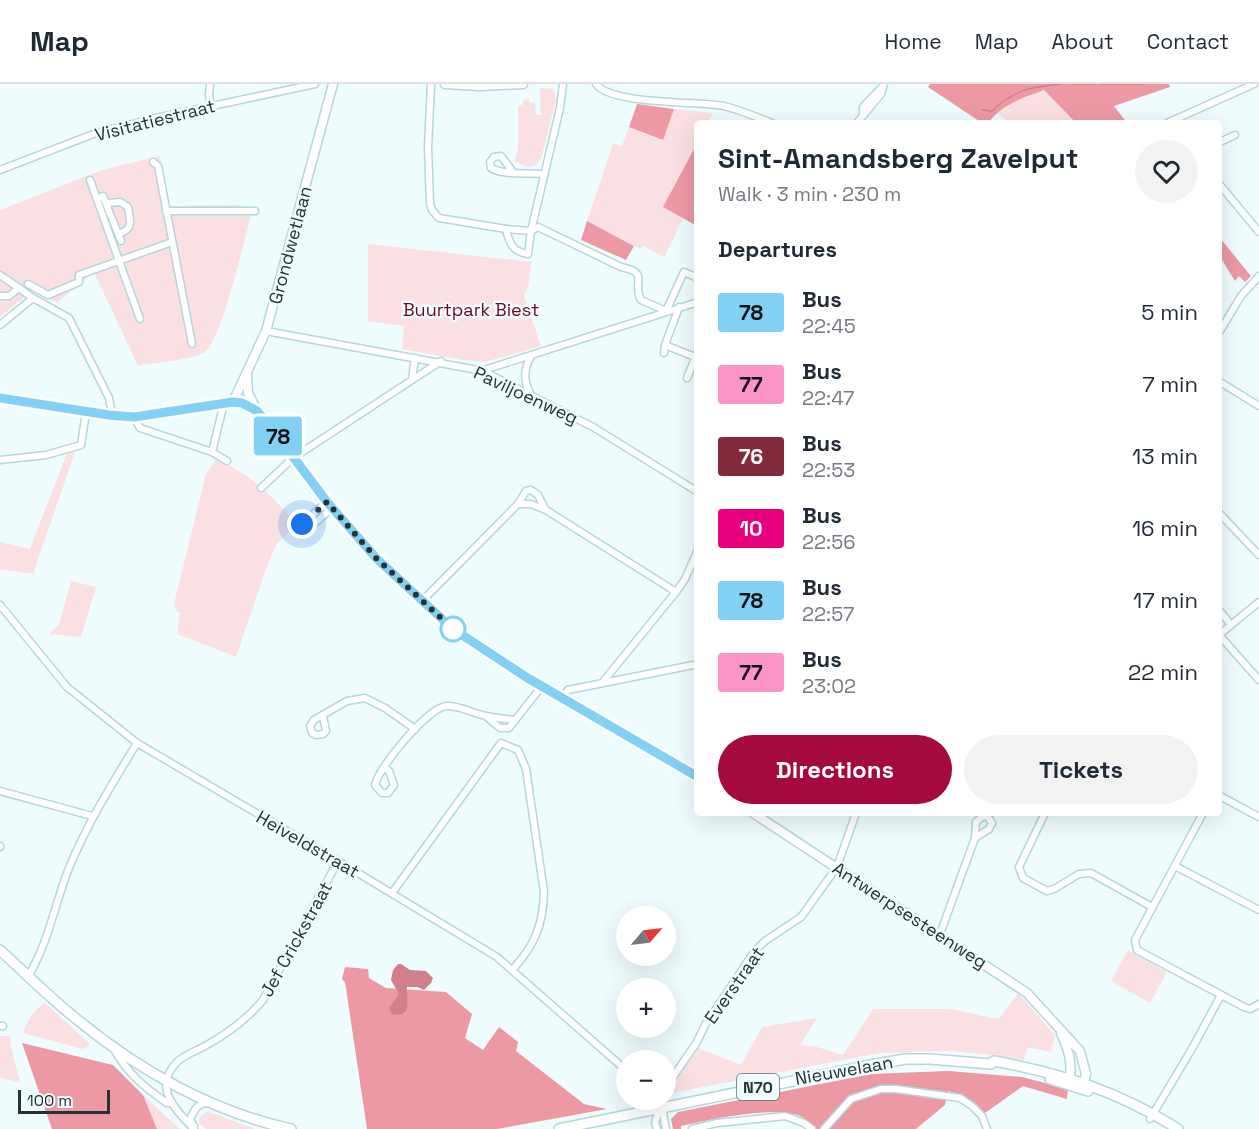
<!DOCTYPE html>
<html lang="en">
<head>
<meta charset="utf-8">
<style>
  :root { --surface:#fff; --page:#f2f2f3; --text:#1f2937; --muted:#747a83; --line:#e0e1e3; --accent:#a4093f }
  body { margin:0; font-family:"Space Grotesk",sans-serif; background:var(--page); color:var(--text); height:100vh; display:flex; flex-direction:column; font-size:22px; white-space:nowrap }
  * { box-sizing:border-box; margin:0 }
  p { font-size:20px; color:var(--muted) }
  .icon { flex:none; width:33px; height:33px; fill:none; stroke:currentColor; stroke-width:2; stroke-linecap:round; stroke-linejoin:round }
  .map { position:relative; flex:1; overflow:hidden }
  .drawer { position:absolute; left:694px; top:36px; width:528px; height:696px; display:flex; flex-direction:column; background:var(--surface); border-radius:6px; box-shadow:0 6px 24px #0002 }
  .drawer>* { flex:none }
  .badge { padding:0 12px; border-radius:4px; font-size:21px; line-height:39px }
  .needle { width:39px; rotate:62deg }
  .tools { position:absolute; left:616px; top:822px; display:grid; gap:12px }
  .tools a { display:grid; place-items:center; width:60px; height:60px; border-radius:50%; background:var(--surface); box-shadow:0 6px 24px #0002; font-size:30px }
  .scale { position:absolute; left:18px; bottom:15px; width:92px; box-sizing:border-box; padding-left:6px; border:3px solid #253335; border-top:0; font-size:16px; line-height:21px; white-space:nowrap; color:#253335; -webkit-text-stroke:4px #eefcfd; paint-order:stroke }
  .you { position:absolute; width:30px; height:30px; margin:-15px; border:4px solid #fff; border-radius:50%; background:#1a73e8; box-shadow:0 0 0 9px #1a73e833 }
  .map>.badge { position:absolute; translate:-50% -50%; box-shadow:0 0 0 3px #fff }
  h2 { padding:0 24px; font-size:22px; line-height:54px }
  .round { display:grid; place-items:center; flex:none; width:63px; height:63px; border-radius:32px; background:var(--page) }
  .head { display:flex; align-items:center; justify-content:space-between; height:102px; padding:0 24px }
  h1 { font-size:28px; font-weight:700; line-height:45px }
  .primary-button { display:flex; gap:12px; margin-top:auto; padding:12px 24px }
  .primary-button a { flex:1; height:69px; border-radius:36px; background:var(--accent); color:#fff; font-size:24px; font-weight:700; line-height:69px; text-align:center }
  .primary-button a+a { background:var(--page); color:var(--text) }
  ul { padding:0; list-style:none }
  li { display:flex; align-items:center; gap:18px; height:72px; padding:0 24px }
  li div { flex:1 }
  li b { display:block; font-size:22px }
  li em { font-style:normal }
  li .badge { min-width:66px; font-weight:700; text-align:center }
  header { display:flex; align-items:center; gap:36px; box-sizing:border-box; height:84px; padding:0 30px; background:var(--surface); border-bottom:2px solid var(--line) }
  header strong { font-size:28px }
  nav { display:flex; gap:33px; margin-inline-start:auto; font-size:21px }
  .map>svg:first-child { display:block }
  .green { fill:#fae0e3 }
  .forest { fill:#ec99a4 }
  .water { fill:#d1808b }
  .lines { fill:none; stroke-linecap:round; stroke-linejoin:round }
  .stream { stroke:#d1808b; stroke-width:1.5 }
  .street-casing { stroke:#b4d7da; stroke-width:9 }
  .secondary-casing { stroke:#b4d7da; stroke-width:11 }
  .primary-casing { stroke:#b4d7da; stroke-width:12 }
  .street { stroke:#fff; stroke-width:6 }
  .secondary { stroke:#fff; stroke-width:8 }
  .primary { stroke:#fff; stroke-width:9 }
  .line-casing { stroke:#fff; stroke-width:14 }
  .line { stroke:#83d0f5; stroke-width:9 }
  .walk { stroke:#253335; stroke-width:6; stroke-dasharray:0 10.8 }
  .stop-dot { fill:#fff; stroke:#83d0f5; stroke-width:3 }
  .labels { text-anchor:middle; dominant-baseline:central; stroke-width:5; stroke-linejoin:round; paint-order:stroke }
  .shield { fill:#eefcfd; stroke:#616f71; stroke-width:1.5 }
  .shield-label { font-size:16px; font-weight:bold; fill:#253335 }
  .street-label { font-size:18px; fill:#253335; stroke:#eefcfd }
  .park-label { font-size:18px; fill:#6c0627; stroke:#eefcfd }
</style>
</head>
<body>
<header>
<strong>Map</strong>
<nav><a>Home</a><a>Map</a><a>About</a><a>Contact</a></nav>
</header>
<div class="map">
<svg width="1259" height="1045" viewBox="0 0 1259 1045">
  <rect width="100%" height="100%" fill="#eefcfd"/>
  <g class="green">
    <polygon points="540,4 554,5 556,16 541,75 536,81 526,83 515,77 518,65 518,22 522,21 524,16 529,15 530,19 535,18 536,31 541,31"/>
    <polygon points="1044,6 1076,39 1010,39 996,28 1016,17"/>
    <polygon points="674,25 713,29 707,39 698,39 697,58 664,122 684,133 664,173 643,162 641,165 587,137 613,60 622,62 629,43 662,56"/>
    <path d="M160,72l10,50 71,-1 2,9 8,1c-6,24 -30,124 -45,136 -14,10 -51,11 -68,15l-44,-94 -37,31 -24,-13 -33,27v-107l102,-40z"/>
    <polygon points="368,160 532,178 528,204 524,211 541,262 485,278 463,276 402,265 404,242 368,237"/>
    <polygon points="75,368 33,490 0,485 0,458 30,465 67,369"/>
    <path d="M216,376c36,13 56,38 82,64l-21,19 -10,23 -31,91 -59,-23 3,-21 -4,-2 -2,-7 32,-130z"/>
    <polygon points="71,497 96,503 81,553 49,550 59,541"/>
    <polygon points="1128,866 1167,888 1150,919 1111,897"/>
    <polygon points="1018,909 1055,951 1051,968 1031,964 1027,965 1024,976 994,971 950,967 880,969 667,1010 698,964 741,981 762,943 817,934 800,961 817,963 843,971 873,925 951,925 993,934 1000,934"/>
    <path d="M45,919l44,40 -1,4 -6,2 -59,-16c3,-11 12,-25 22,-30z"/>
    <polygon points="0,952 10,952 12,967 20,998 0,994"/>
    <polygon points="143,1011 180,1045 157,1045"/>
    <polygon points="207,1027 255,1045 206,1045 199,1039 199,1034"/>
  </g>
  <g class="forest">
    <path d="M930,0h239l1,3 -56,19 13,17h-51l-32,-33c-21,8 -42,14 -56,33h-6l-54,-36z"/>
    <polygon points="637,20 674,25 663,56 629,43"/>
    <polygon points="695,63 698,64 697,142 663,123"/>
    <polygon points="587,137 634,162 626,176 581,156"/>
    <polygon points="1220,154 1251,192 1245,198 1239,192 1235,197 1220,173"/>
    <polygon points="345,883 368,885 369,894 386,904 446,908 472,930 465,954 483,966 499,943 518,958 516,967 584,1020 607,1025 497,1045 367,1045 345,898 342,895"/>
    <polygon points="22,959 113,981 143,1011 157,1045 52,1045"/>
    <path d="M948,987l74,6 46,12 -1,10 -44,-13 -38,27c-11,-11 -22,-18 -37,-22l-3,14 -29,24h-101c-6,-7 -13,-14 -22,-15 -32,-6 -80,5 -112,12v3h-8l-2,-10 7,-7 193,-38z"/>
  </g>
  <path class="water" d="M398,880h3l9,6 16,1 7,7 -2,5 -7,7 -6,-3h-11c-1,11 7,32 -15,27l-3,-6 10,-14 -8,-14 2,-10z"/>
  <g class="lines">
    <g class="stream">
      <polyline points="1071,0 1094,0"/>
      <polyline points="1099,0 1145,0"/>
      <path d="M982,26l10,1c23,-22 39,-24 69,-27"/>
    </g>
    <g class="street-casing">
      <g id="street">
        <polyline points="210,0 209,11 211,22"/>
        <path d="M431,0l-3,63 2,57 2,6 7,8 67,11 25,2 7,-4 83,40c30,6 10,15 20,33l25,11 18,-39 14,6"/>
        <path d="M596,0c15,21 101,17 128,22 16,4 33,11 48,17"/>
        <polyline points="863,30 863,23 882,3"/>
        <polyline points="857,39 881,10 884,0"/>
        <polyline points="1167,39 1254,0"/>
        <polyline points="1220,58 1235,51"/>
        <polyline points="153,78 158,82 192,260"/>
        <polyline points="0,86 96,49 156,34 315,0"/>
        <path d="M513,88l-12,-16 -7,1 -4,5 1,6c10,7 39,5 53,6"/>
        <polyline points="90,96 140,235"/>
        <polyline points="1220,101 1259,148"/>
        <polyline points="101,113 103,112 121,157"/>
        <path d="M109,119l11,-1 8,5c1,12 7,20 -7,26"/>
        <polyline points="166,127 255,127"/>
        <path d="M506,145c3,14 7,23 22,25l3,-23 29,-123 3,-24"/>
        <polyline points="0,191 19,204"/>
        <polyline points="28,200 48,211 79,198 79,191 172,158"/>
        <polyline points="0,212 9,212 19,204 33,214"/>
        <polyline points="0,241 33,214 69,234 109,314 112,331"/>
        <polyline points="266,247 483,287 593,343 698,408"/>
        <polyline points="1220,247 1241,212 1259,192"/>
        <polyline points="665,261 695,273"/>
        <polyline points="664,269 665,261 679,223"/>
        <polyline points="484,286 698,218"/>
        <polyline points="687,294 698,267"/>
        <polyline points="412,295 415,274"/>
        <polyline points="1220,298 1259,322"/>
        <path d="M530,309c-7,-13 -6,-25 1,-37"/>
        <polyline points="134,333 140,344 212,368 227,377"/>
        <polyline points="212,368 224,319"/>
        <polyline points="0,376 46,371 81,361 86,328"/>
        <polyline points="261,404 293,374 441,277"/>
        <polyline points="327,418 302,440 303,445 307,446 332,424"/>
        <polyline points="518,420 526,407 531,406 538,411 545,425"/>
        <polyline points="1220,430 1259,471"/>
        <polyline points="422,517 518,420 531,420 546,426 676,508"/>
        <polyline points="0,521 67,603 137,659 338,777 497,873 627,987"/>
        <polyline points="1220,527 1231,541"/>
        <polyline points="1220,550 1259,518"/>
        <polyline points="1220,552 1259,596"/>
        <polyline points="602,599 676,508 685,495 698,466"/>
        <polyline points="562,614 568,606 698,580"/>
        <polyline points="323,632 326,647 323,650 316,651 312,649 310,642 314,636 347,617 365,614 385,624 415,645"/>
        <polyline points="487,633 500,644 509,644 542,602"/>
        <path d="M384,683l5,4 5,14 -6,8h-6l-7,-8c3,-17 54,-79 72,-79 15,0 26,8 40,10 9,2 18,3 28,4"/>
        <polyline points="0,707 92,732"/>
        <polyline points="1220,712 1259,733"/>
        <polyline points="1045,729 1019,783 1023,794 1047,807 1054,805 1079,790 1091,789 1152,823"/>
        <polyline points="1203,729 1135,856 1137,866 1244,923 1250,925 1259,920"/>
        <polyline points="0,763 0,762"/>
        <polyline points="1175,782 1259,826"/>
        <path d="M392,809l109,-150 17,7 8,19 18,123c-1,33 -9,53 -31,77"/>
        <polyline points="940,850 975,754 976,738 983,732 988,733 992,739 989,745 975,754"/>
        <path d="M28,892c20,-31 27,-73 41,-108 18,-44 43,-84 68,-125"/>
        <polyline points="0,942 3,942"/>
        <path d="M114,965c13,24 31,39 53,54h4"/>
        <polyline points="666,1003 697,958 705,941 754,868 765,857 801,833 837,783 856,729"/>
        <polyline points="653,1016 663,1028 666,1045"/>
        <polyline points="1150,1035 1193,963 1221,911"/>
        <path d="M194,1042l-4,-6c4,-10 8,-18 19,-17"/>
        <path d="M194,1045c-18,-19 -42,-41 -17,-67 7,-7 19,-11 28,-16 22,-12 42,-27 58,-46l75,-139"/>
        <polyline points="657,1045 655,1039 662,1016"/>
        <polyline points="692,1045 717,1039 785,1032 804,1039 812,1045"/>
        <polyline points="824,1045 851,1015 881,1005 896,1005 960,1014 972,1022 982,1032 987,1045"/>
      </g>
    </g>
    <g class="secondary-casing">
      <g id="secondary">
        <polyline points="445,0 480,2 523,0"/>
        <polyline points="247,291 248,309 257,327"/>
        <polyline points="0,314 109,331 134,333 233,318 242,319 257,327 267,338 327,418 377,475 453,545 496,574 542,602 698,693"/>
        <polyline points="233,318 266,247 333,0"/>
        <polyline points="753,729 1027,909 1080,967 1086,990 1083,1005"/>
        <path d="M1061,949c8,18 12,31 8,51"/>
      </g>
    </g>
    <g class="primary-casing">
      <g id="primary">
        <path d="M0,866c26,24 51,49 79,71 61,50 134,91 212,108"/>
        <polyline points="1050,995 1088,1007"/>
        <path d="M559,1045l322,-66 25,-4h24l61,5 3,-3c67,12 126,31 184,68"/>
      </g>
    </g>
    <use href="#street" class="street"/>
    <use href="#secondary" class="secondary"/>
    <use href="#primary" class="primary"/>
  </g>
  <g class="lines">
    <g class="line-casing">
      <polyline id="line" points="0,314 109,331 134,333 233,318 242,319 257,327 267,338 327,418 377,475 453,545 526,593 698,693"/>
    </g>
    <use href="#line" class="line"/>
    <polyline class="walk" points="302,440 327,418 377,475 453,545"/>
  </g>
  <circle class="stop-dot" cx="453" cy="545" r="12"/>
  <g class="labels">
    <rect class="shield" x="737" y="990" width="42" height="26" rx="4.5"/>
    <g class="shield-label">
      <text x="758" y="1003">N70</text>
    </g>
    <g class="street-label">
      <text transform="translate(155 36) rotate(-14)">Visitatiestraat</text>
      <text transform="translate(290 161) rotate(-75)">Grondwetlaan</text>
      <text transform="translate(526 311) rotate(25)">Paviljoenweg</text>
      <text transform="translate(308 760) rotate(30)">Heiveldstraat</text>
      <text transform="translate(910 831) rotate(33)">Antwerpsesteenweg</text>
      <text transform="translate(296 855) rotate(-61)">Jef Crickstraat</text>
      <text transform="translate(734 901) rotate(-55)">Everstraat</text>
      <text transform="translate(844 986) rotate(-10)">Nieuwelaan</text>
    </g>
    <g class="park-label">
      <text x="471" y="225">Buurtpark Biest</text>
    </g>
  </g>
</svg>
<div class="tools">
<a><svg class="needle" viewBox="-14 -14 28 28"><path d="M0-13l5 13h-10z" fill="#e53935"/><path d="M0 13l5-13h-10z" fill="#747a83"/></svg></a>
<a>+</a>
<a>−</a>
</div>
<div class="scale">100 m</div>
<div class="you" style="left:302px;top:440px"></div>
<b class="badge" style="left:278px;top:352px;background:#83d0f5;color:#111">78</b>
<section class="drawer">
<div class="head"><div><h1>Sint-Amandsberg Zavelput</h1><p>Walk · 3 min · 230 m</p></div><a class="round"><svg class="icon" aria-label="heart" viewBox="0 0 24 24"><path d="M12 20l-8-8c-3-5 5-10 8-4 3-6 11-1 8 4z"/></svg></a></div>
<h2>Departures</h2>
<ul>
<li><span class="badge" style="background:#83d0f5;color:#111">78</span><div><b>Bus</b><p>22:45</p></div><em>5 min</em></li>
<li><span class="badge" style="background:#fc95c5;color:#111">77</span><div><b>Bus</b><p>22:47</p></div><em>7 min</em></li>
<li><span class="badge" style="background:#822a3a;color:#fff">76</span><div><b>Bus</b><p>22:53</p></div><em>13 min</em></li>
<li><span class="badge" style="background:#e6007e;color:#fff">10</span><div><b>Bus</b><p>22:56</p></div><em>16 min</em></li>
<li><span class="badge" style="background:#83d0f5;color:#111">78</span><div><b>Bus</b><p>22:57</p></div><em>17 min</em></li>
<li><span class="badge" style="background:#fc95c5;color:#111">77</span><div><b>Bus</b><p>23:02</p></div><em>22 min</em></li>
</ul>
<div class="primary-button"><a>Directions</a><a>Tickets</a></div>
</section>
</div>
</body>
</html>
